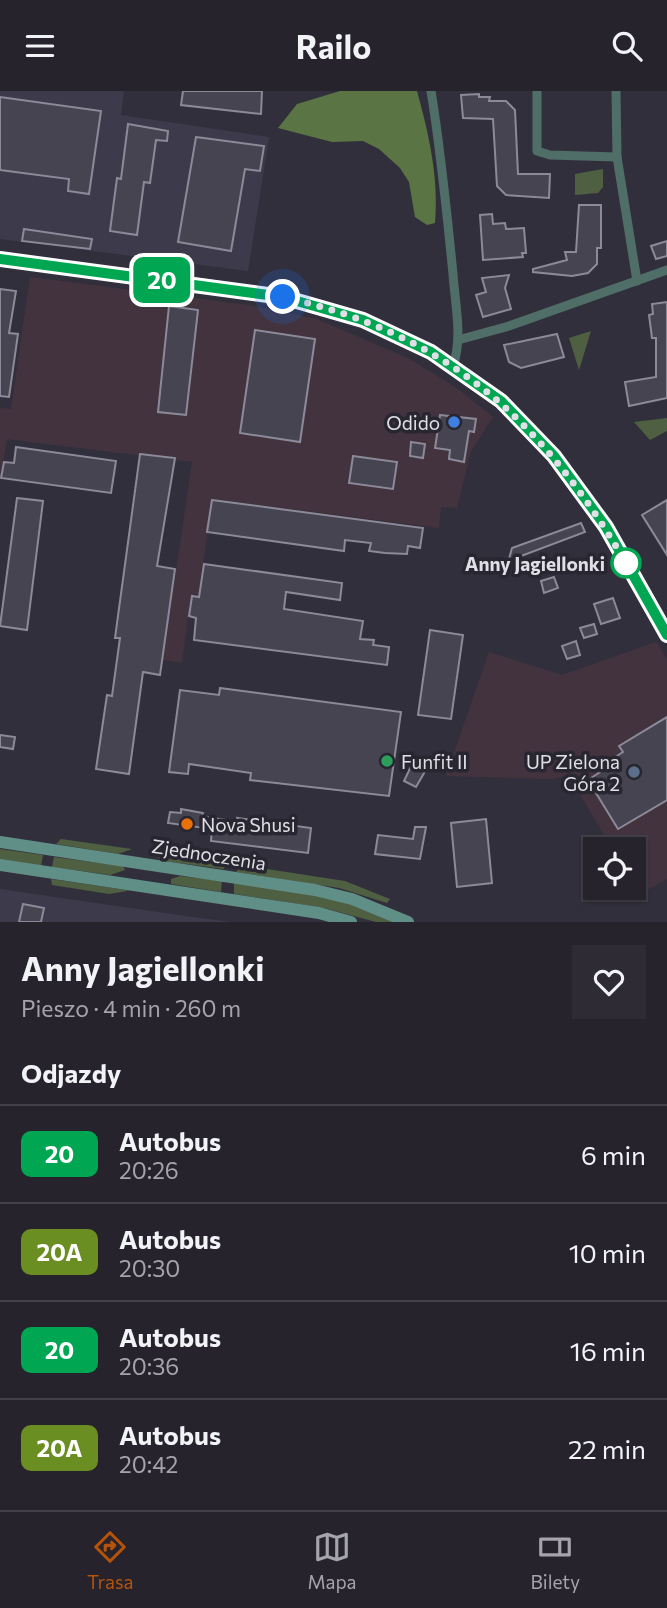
<!DOCTYPE html>
<html lang="pl">
<head>
<meta charset="utf-8">
<style>
  :root { --surface:#26232d; --page:#2e2b35; --text:#f1f3f6; --muted:#a4a4aa; --line:#424049; --accent:#b45309 }
  body { margin:0; font-family:Commissioner,sans-serif; background:var(--page); color:var(--text); height:100vh; display:flex; flex-direction:column; font-size:26px; white-space:nowrap }
  * { box-sizing:border-box; margin:0 }
  p { font-size:23px; color:var(--muted) }
  .icon { flex:none; width:38px; height:38px; fill:none; stroke:currentColor; stroke-width:2; stroke-linecap:round; stroke-linejoin:round }
  .map { position:relative; height:831px; overflow:hidden }
  .details { display:flex; flex-direction:column; background:var(--surface); flex:1 }
  .details>* { flex:none }
  .badge { padding:0 14px; border-radius:10px; font-size:24px; line-height:46px }
  .buttons { position:absolute; left:583px; top:746px; display:grid; gap:14px }
  .buttons a { display:grid; place-items:center; width:63px; height:63px; border-radius:0px; background:var(--surface); box-shadow:0 2px 5px #0004,0 0 0 2px var(--line); font-size:35px }
  .you { position:absolute; width:35px; height:35px; margin:-18px; border:5px solid #fff; border-radius:50%; background:#1a73e8; box-shadow:0 0 0 10px #1a73e833 }
  .map>.badge { position:absolute; translate:-50% -50%; box-shadow:0 0 0 4px #fff }
  h2 { padding:0 21px; font-size:26px; line-height:63px }
  .round { display:grid; place-items:center; flex:none; width:74px; height:74px; border-radius:0px; background:var(--page) }
  .summary { display:flex; align-items:center; justify-content:space-between; height:119px; padding:0 21px }
  h1 { font-size:33px; font-weight:700; line-height:52px }
  ul { padding:0; list-style:none }
  li { display:flex; align-items:center; gap:21px; height:98px; padding:0 21px; border-top:2px solid var(--line) }
  li div { flex:1 }
  li b { display:block; font-size:26px }
  li em { font-style:normal }
  li .badge { min-width:77px; font-weight:700; text-align:center }
  header { display:flex; justify-content:space-between; align-items:center; height:91px; padding:0 21px; background:var(--surface); font-size:32px; font-weight:700 }
  .tab-bar { display:flex; justify-content:space-around; align-items:center; height:98px; border-top:2px solid var(--line); background:var(--surface); font-size:19px; color:var(--muted) }
  .tab-bar a { display:grid; justify-items:center; gap:4px }
  .tab-bar .on { color:var(--accent) }
  .map>svg:first-child { display:block }
  .commercial { fill:#43333f }
  .built { fill:#3d3a4c }
  .green { fill:#4f5f41 }
  .forest { fill:#5b7443 }
  .building { fill:#464450; stroke:#8c8a99; stroke-width:2 }
  .lines { fill:none; stroke-linecap:round; stroke-linejoin:round }
  .street { stroke:#506e68; stroke-width:9 }
  .secondary { stroke:#5f8f87; stroke-width:12 }
  .line-casing { stroke:#fff; stroke-width:16 }
  .line { stroke:#00a651; stroke-width:10 }
  .walk { stroke:#e0dfe7; stroke-width:7; stroke-dasharray:0 12.6 }
  .shop-dot { fill:#3f7fe0; stroke:#282631; stroke-width:2.5 }
  .stop-dot { fill:#fff; stroke:#00a651; stroke-width:3.5 }
  .leisure-dot { fill:#2e9e5b; stroke:#282631; stroke-width:2.5 }
  .service-dot { fill:#5c6f8a; stroke:#282631; stroke-width:2.5 }
  .food-dot { fill:#e8710a; stroke:#282631; stroke-width:2.5 }
  .labels { text-anchor:middle; dominant-baseline:central; stroke-width:7; stroke-linejoin:round; paint-order:stroke }
  .poi-label { font-size:19px; fill:#e0dfe7; stroke:#282631; text-anchor:end }
  .stop-label { font-size:19px; font-weight:bold; fill:#e0dfe7; stroke:#282631; text-anchor:end }
  .street-label { font-size:19px; fill:#e0dfe7; stroke:#282631 }
</style>
</head>
<body>
<header><svg class="icon" aria-label="menu" viewBox="0 0 24 24"><path d="M4 6h16M4 12h16M4 18h16"/></svg>Railo<svg class="icon" aria-label="search" viewBox="0 0 24 24"><circle cx="10" cy="10" r="6"/><path d="M15 15l6 6"/></svg></header>
<div class="map">
<svg width="667" height="831" viewBox="0 0 667 831">
  <rect width="100%" height="100%" fill="#322f3c"/>
  <g class="commercial">
    <polygon points="30,186 249,214 317,228 410,268 458,298 493,326 471,360 457,417 441,416 439,437 213,408 198,503 191,504 182,572 163,569 192,371 7,348 0,390 0,317 11,318"/>
    <polygon points="656,551 667,568 667,788 638,804 634,796 634,758 612,758 569,684 553,688 446,685 489,561 562,584"/>
  </g>
  <g class="built">
    <polygon points="0,0 124,0 121,24 269,46 248,180 0,148"/>
    <polygon points="0,798 192,826 231,831 0,831"/>
  </g>
  <g class="green">
    <polygon points="603,78 603,96 598,102 575,104 575,83"/>
    <polygon points="591,240 579,279 569,247"/>
    <polygon points="667,327 667,340 650,349 634,331"/>
    <polygon points="61,748 132,758 118,763 56,753"/>
    <polygon points="0,758 43,764 41,775 0,768"/>
    <polygon points="150,761 222,771 225,775 224,778 163,770"/>
    <polygon points="54,766 123,775 125,779 110,784 52,776"/>
    <polygon points="241,774 345,790 390,808 387,812 339,797 236,781"/>
    <polygon points="180,785 222,790 221,801 171,793 171,788"/>
    <polygon points="51,788 127,799 127,800 109,803 52,794"/>
    <polygon points="234,792 316,804 342,810 393,831 376,831 324,817 234,803"/>
  </g>
  <path class="forest" d="M340,0h77c12,44 22,87 18,132l-8,2 -12,-8 -6,-35 -9,-14 -21,-19 -16,-8 -31,1 -54,-14 19,-24z"/>
  <g class="building">
    <polygon points="183,0 262,0 261,23 181,14"/>
    <polygon points="479,3 479,6 490,6 489,10 506,10 515,19 518,83 550,83 549,107 506,104 497,95 493,28 463,27 461,4"/>
    <polygon points="0,6 101,20 89,103 68,100 69,88 0,79"/>
    <polygon points="128,33 168,40 167,50 156,49 150,92 144,91 137,144 110,140 117,87 121,88"/>
    <polygon points="196,46 264,55 260,80 245,78 231,160 178,151"/>
    <polygon points="579,114 601,114 601,157 597,157 597,173 588,182 572,185 533,181 533,178 567,169 565,161 576,161"/>
    <polygon points="492,123 493,133 505,132 506,138 524,137 526,162 522,162 523,166 483,169 480,124"/>
    <polygon points="24,138 92,148 90,158 22,150"/>
    <polygon points="667,150 667,165 656,168 651,155"/>
    <polygon points="509,184 505,197 511,218 483,226 476,204 486,201 482,187"/>
    <polygon points="0,198 16,200 9,242 18,243 9,306 0,305"/>
    <polygon points="667,211 667,307 629,315 625,291 656,286 656,247 652,247 649,224 653,223 652,213"/>
    <polygon points="169,215 198,219 186,324 158,321"/>
    <polygon points="255,239 315,248 300,351 240,342"/>
    <polygon points="557,243 564,266 521,277 509,271 504,254"/>
    <polygon points="440,324 476,328 474,341 469,340 464,371 449,368 450,359 435,357"/>
    <polygon points="411,351 425,353 423,367 410,365"/>
    <polygon points="16,356 116,370 111,402 1,387 4,371 14,372"/>
    <polygon points="140,363 175,367 157,475 175,478 160,584 143,581 129,683 96,678 107,604 112,605 120,547 115,547"/>
    <polygon points="353,365 397,371 393,398 349,392"/>
    <polygon points="17,407 43,410 27,539 0,535"/>
    <polygon points="212,409 423,437 420,457 408,455 407,463 385,462 369,460 371,452 345,449 344,460 207,441"/>
    <polygon points="667,409 667,464 642,424"/>
    <polygon points="581,432 585,441 521,465 519,471 509,468 512,457"/>
    <polygon points="204,473 342,492 340,509 286,501 284,518 363,530 360,548 374,549 373,554 389,556 387,574 194,549 196,527 189,525 192,505 199,506"/>
    <polygon points="554,486 558,497 544,502 541,490"/>
    <polygon points="613,507 620,527 601,533 594,513"/>
    <polygon points="594,533 597,543 584,547 580,537"/>
    <polygon points="430,539 463,544 451,628 418,624"/>
    <polygon points="576,550 580,564 567,568 562,555"/>
    <polygon points="220,597 401,621 389,705 250,689 251,682 189,673 188,683 169,681 180,599 219,604"/>
    <polygon points="667,626 667,709 618,738 588,689 614,672 612,668 623,661 619,655"/>
    <polygon points="0,644 15,646 13,658 0,656"/>
    <polygon points="413,671 427,677 416,696 404,690"/>
    <polygon points="181,718 203,722 202,725 237,731 237,727 311,737 308,762 211,750 212,738 168,732 170,721 181,722"/>
    <polygon points="486,728 492,792 457,796 451,732"/>
    <polygon points="415,736 426,736 420,768 375,763 378,744 413,748"/>
    <polygon points="23,813 44,817 41,831 19,831"/>
  </g>
  <g class="lines">
    <g class="street">
      <path d="M431,0c10,61 16,122 22,183 2,30 10,63 0,92"/>
      <polyline points="537,0 537,60 550,64 617,66"/>
      <polyline points="616,0 617,66 637,190"/>
      <path d="M0,168c209,27 406,21 554,197 45,54 78,118 113,179"/>
      <polyline points="458,249 509,235 667,179"/>
    </g>
    <g class="secondary">
      <polyline points="0,751 315,799 352,808 408,831"/>
      <polyline points="0,774 319,822 351,831"/>
    </g>
  </g>
  <g class="lines">
    <g class="line-casing">
      <polyline id="line" points="0,168 283,206 363,229 431,261 501,310 554,365 606,436 667,544"/>
    </g>
    <use href="#line" class="line"/>
    <path class="walk" d="M283,206c165,37 259,123 343,266"/>
  </g>
  <circle class="shop-dot" cx="454" cy="331" r="7"/>
  <circle class="stop-dot" cx="626" cy="472" r="14"/>
  <circle class="leisure-dot" cx="387" cy="670" r="7"/>
  <circle class="service-dot" cx="634" cy="681" r="7"/>
  <circle class="food-dot" cx="187" cy="733" r="7"/>
  <g class="labels">
    <g class="poi-label">
      <text x="440" y="331">Odido</text>
      <text x="401" y="670" text-anchor="start">Funfit II</text>
      <text x="620" y="670">UP Zielona<tspan x="620" dy="22">Góra 2</tspan></text>
      <text x="201" y="733" text-anchor="start">Nova Shusi</text>
    </g>
    <g class="stop-label">
      <text x="605" y="472">Anny Jagiellonki</text>
    </g>
    <g class="street-label">
      <text transform="translate(209 763) rotate(9)">Zjednoczenia</text>
    </g>
  </g>
</svg>
<div class="buttons">
<a><svg class="icon" aria-label="locate" viewBox="0 0 24 24"><circle cx="12" cy="12" r="6"/><path d="M12 2v4M12 18v4M2 12h4M18 12h4"/></svg></a>
</div>
<div class="you" style="left:283px;top:206px"></div>
<b class="badge" style="left:162px;top:189px;background:#00a651;color:#fff">20</b>
</div>
<section class="details">
<div class="summary"><div><h1>Anny Jagiellonki</h1><p>Pieszo · 4 min · 260 m</p></div><a class="round"><svg class="icon" aria-label="heart" viewBox="0 0 24 24"><path d="M12 20l-8-8c-3-5 5-10 8-4 3-6 11-1 8 4z"/></svg></a></div>
<h2>Odjazdy</h2>
<ul>
<li><span class="badge" style="background:#00a651;color:#fff">20</span><div><b>Autobus</b><p>20:26</p></div><em>6 min</em></li>
<li><span class="badge" style="background:#6b8e23;color:#fff">20A</span><div><b>Autobus</b><p>20:30</p></div><em>10 min</em></li>
<li><span class="badge" style="background:#00a651;color:#fff">20</span><div><b>Autobus</b><p>20:36</p></div><em>16 min</em></li>
<li><span class="badge" style="background:#6b8e23;color:#fff">20A</span><div><b>Autobus</b><p>20:42</p></div><em>22 min</em></li>
</ul>
</section>
<nav class="tab-bar">
<a class="on"><svg class="icon" aria-label="directions" viewBox="0 0 24 24"><path d="M12 3l9 9-9 9-9-9zM9 14v-3h6M13 9l2 2-2 2"/></svg>Trasa</a>
<a><svg class="icon" aria-label="map" viewBox="0 0 24 24"><path d="M3 6l6-2 6 2 6-2v14l-6 2-6-2-6 2zM9 4v14M15 6v14"/></svg>Mapa</a>
<a><svg class="icon" aria-label="tickets" viewBox="0 0 24 24"><path d="M3 7h18v10H3zM15 7v10"/></svg>Bilety</a>
</nav>
</body>
</html>
